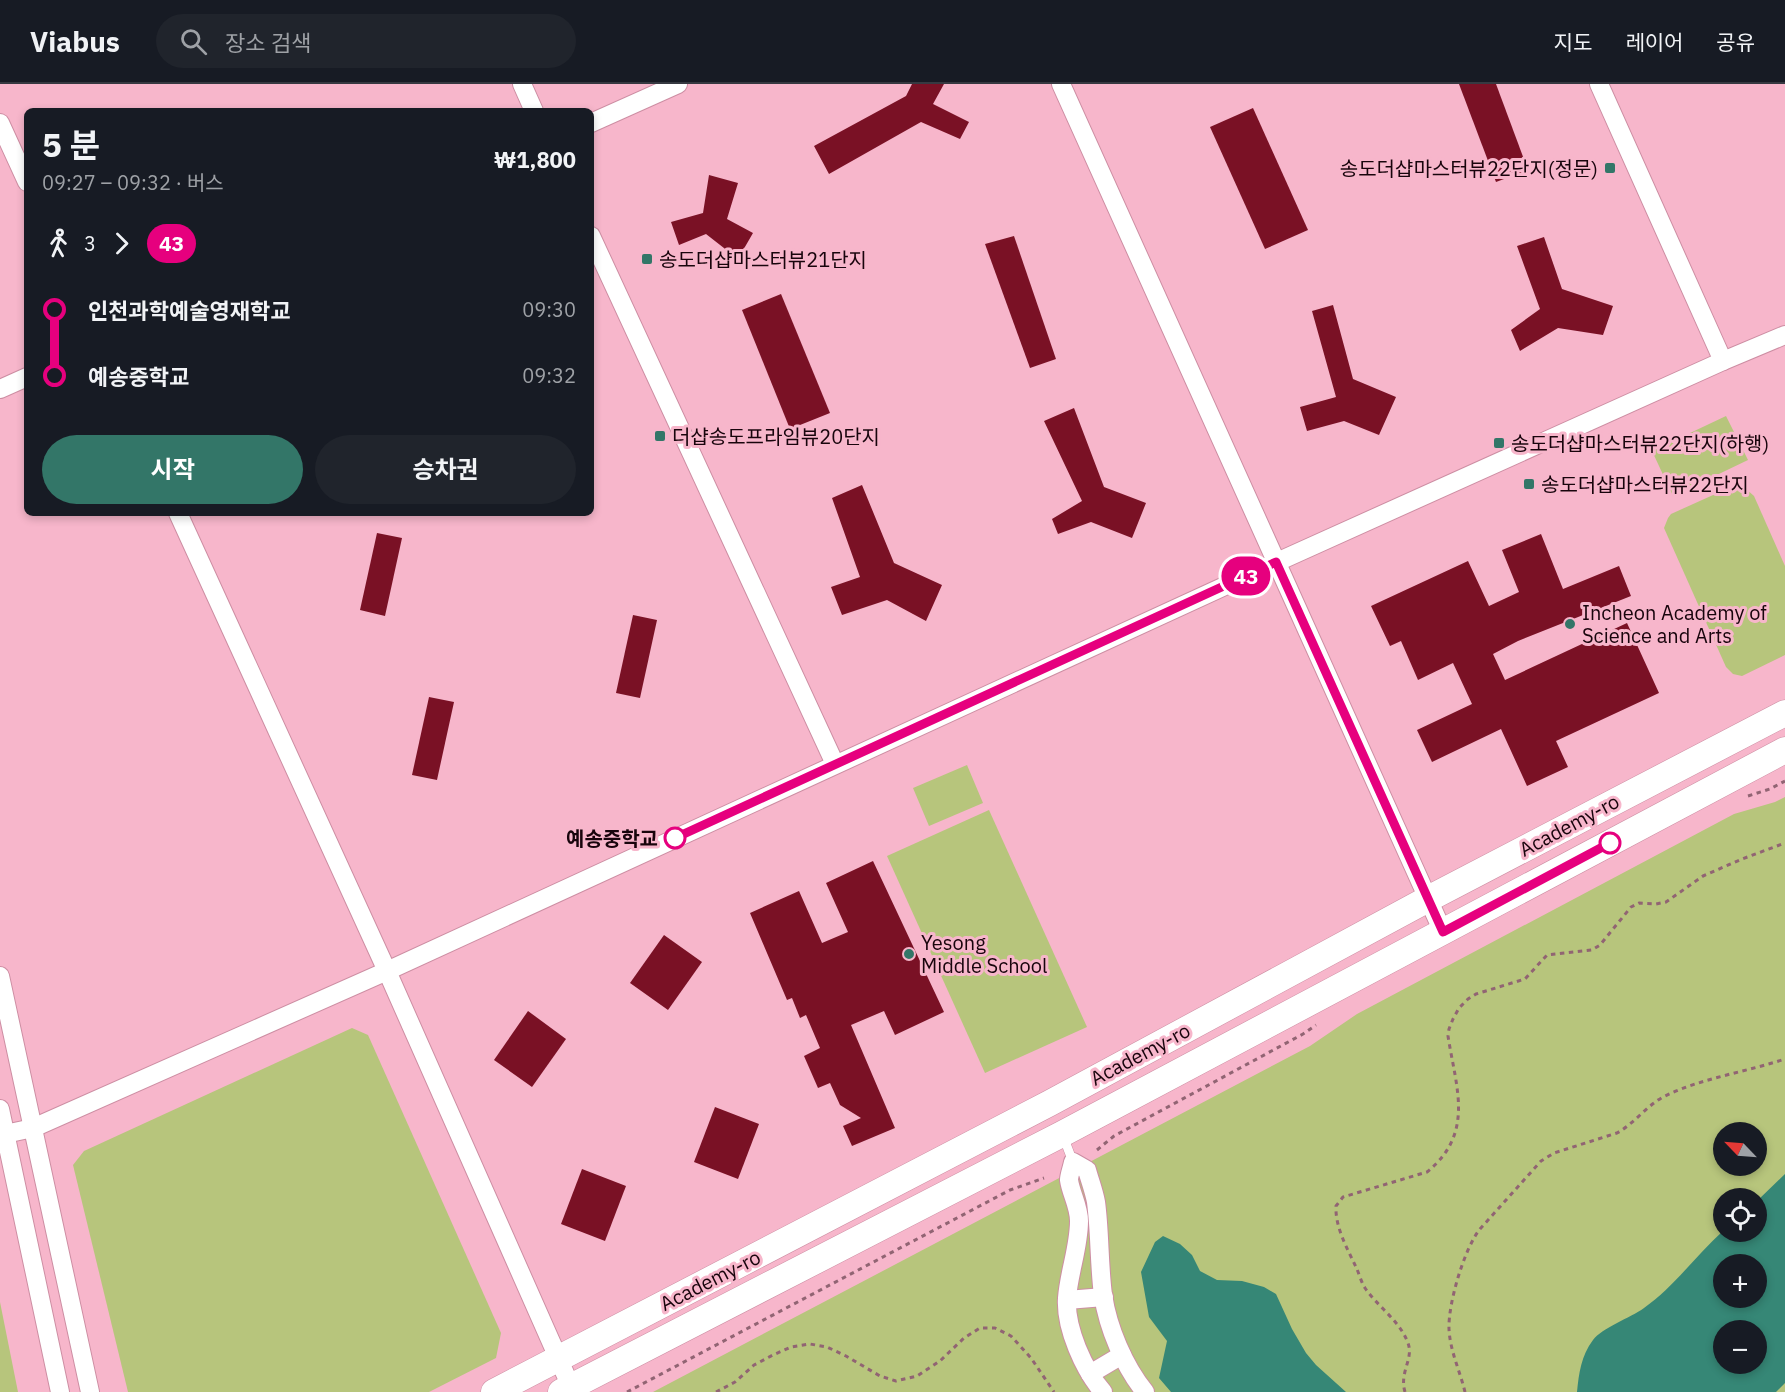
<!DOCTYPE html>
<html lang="ko">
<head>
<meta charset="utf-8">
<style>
  :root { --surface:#171b24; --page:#20242c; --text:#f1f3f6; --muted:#9ea1a6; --line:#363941; --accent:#337668 }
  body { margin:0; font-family:"IBM Plex Sans","Noto Sans KR",sans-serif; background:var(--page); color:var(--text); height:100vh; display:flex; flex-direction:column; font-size:22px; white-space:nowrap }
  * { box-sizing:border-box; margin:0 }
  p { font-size:20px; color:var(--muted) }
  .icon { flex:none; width:33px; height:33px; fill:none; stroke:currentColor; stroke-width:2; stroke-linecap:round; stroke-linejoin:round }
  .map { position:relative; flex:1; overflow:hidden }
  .sheet { position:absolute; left:24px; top:24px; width:570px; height:408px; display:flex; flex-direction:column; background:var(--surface); border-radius:9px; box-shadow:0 3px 9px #0003 }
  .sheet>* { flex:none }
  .badge { padding:0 12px; border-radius:20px; font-size:21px; line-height:39px }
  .needle { width:39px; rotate:295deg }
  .tools { position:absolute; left:1713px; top:1038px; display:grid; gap:12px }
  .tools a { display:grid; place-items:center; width:54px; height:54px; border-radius:50%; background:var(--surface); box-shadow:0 3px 9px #0003; font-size:30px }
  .map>.badge { position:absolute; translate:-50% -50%; box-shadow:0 0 0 3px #fff }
  .legs { display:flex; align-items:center; gap:9px; height:66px; padding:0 18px; font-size:20px }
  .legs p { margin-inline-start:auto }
  .summary { display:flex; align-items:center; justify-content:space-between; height:102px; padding:0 18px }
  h1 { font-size:33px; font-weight:700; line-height:45px }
  .action { display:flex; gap:12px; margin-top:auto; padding:12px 18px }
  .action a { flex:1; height:69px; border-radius:36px; background:var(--accent); color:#fff; font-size:24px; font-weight:700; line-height:69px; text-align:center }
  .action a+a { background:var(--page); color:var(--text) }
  ul { padding:0 18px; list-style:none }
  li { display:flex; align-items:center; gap:21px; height:66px; font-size:22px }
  li i { display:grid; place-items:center; width:9px; height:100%; margin:0 8px; background:currentColor }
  li i::after { content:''; width:15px; height:15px; margin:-8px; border:4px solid; border-radius:50%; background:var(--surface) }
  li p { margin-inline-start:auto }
  li:first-child i { background:linear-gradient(#0000 50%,currentColor 0) }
  li:last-child i { background:linear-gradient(currentColor 50%,#0000 0) }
  header { display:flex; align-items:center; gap:36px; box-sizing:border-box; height:84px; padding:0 30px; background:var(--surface); border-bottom:2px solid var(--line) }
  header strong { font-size:28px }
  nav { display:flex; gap:33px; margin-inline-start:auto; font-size:21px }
  .search { width:420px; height:54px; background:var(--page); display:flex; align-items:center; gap:15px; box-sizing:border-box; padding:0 21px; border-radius:33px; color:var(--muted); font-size:22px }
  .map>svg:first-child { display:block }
  .green { fill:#b7c57c; fill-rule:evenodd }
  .water { fill:#368776; fill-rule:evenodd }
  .building { fill:#7a1125 }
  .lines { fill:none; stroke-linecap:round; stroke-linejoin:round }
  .service-casing { stroke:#cd8ea3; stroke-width:10 }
  .minor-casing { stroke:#cd8ea3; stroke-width:20 }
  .secondary-casing { stroke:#cd8ea3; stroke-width:27 }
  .path { stroke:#916473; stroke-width:3; stroke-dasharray:4.5 4.5; stroke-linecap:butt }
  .service { stroke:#fff; stroke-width:9 }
  .minor { stroke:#fff; stroke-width:18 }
  .secondary { stroke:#fff; stroke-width:26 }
  .line-1-casing { stroke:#fff; stroke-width:14 }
  .line-1 { stroke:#e6007e; stroke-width:9 }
  .poi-dot { fill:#337668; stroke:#f7b6cb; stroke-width:2 }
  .stop-1-dot { fill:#fff; stroke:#e6007e; stroke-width:3 }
  .labels { text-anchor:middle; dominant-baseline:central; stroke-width:6; stroke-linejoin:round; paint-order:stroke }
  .poi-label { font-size:20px; fill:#18040c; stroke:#f7b6cb; text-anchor:start }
  .street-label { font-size:20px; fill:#18040c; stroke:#f7b6cb }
  .stop-label { font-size:20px; font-weight:bold; fill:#18040c; stroke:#f7b6cb; text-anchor:end }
</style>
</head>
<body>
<header>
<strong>Viabus</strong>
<div class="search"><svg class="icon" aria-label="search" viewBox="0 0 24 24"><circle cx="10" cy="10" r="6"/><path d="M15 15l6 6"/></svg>장소 검색</div>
<nav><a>지도</a><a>레이어</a><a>공유</a></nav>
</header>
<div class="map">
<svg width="1785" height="1308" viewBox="0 0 1785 1308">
  <rect width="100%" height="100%" fill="#f7b6cb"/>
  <g class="green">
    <polygon points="1726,332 1748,376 1673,412 1652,367"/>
    <path d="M1733,402c9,1 15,4 21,10l31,70v89l-43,21 -9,-2 -7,-7 -62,-139 4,-10 3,-4z"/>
    <polygon points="967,681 983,719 929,742 913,704"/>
    <path d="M1785,713v595h-1132l657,-346 47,-32 377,-200 41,-12zM1724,1048h32v34h-32zM1724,1114h32v34h-32zM1724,1180h32v34h-32zM1724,1246h32v34h-32z"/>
    <polygon points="989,726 1087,943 985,989 887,772"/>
    <polygon points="352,944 368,951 501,1249 496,1274 429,1308 128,1308 73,1081 84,1067"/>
    <polygon points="0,1218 18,1308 0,1308"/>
  </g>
  <g class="water">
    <path d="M1785,1090v209l-9,9h-199c2,-19 4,-36 16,-52 9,-12 37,-22 51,-32 30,-21 52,-53 79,-77l33,1 1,-31zM1724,1180h32v34h-32zM1724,1246h32v34h-32z"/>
    <polygon points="1163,1152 1180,1160 1192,1171 1200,1187 1217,1196 1242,1197 1264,1203 1276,1210 1292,1245 1306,1269 1316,1281 1346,1308 1171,1308 1159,1294 1167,1257 1149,1233 1141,1188 1155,1158"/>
  </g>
  <g class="building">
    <polygon points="912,0 944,0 933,20 969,38 960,55 921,38 829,90 814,62 906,12"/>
    <polygon points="1459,0 1496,0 1528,86 1496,98"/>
    <polygon points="1253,24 1308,146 1265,165 1210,43"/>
    <polygon points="709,91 738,99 727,135 753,149 738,175 706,150 679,161 671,138 703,129"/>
    <polygon points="1014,152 1056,275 1030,284 985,160"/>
    <polygon points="1544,153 1562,205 1613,222 1603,251 1558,244 1520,267 1511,246 1540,225 1517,162"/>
    <polygon points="781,210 830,329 790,345 742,226"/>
    <polygon points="1333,221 1353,295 1396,313 1379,351 1344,337 1307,347 1300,323 1336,313 1312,227"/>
    <polygon points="1074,324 1104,403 1146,419 1132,454 1091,438 1058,450 1052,435 1082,417 1044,337"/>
    <polygon points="862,401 894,479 942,501 926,537 887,516 842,531 831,503 860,493 832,414"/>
    <polygon points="377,449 402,454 385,532 360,526"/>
    <polygon points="1541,450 1563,505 1619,482 1631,512 1518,557 1493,570 1505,596 1627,539 1659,609 1556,657 1568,683 1527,702 1501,645 1432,678 1417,646 1472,620 1453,579 1418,596 1401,557 1390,562 1371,522 1468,477 1489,522 1519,508 1502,466"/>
    <polygon points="633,531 657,536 640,614 616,609"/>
    <polygon points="429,613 454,618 437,696 412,691"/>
    <polygon points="873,777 944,928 895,951 884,927 851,941 895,1044 852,1062 843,1042 861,1034 840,1021 830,999 818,1004 804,972 820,964 806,931 800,934 792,914 787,916 750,829 799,807 822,859 848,848 826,799"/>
    <polygon points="664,851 702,878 668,926 630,899"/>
    <polygon points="528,927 566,955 532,1003 494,976"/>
    <polygon points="715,1023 759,1040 738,1095 694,1078"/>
    <polygon points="582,1085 626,1102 605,1157 561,1140"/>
  </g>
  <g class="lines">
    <g class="service-casing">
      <polyline id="service" points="1063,1052 1073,1078"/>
    </g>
    <g class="minor-casing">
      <g id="minor">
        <polyline points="522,0 534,27"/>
        <polyline points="1061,0 1443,848"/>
        <polyline points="1599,0 1723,277"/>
        <polyline points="0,39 27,98"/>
        <polyline points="591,39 678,0"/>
        <polyline points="591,152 835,680"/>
        <polyline points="0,305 27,293"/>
        <polyline points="178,429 387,887 571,1303"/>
        <polyline points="0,892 90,1308"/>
        <polyline points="0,1025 60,1308"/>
        <polyline points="5,1050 33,1044 387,887 1277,478 1723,277 1785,251"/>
        <polyline points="1067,1216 1104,1213"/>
        <polyline points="1090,1290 1122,1271"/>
        <path d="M1103,1308c-19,-22 -38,-64 -36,-94 2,-26 12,-51 12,-77 0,-15 -8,-27 -10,-41 0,-5 3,-12 4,-18l14,8c3,11 7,21 9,32 4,30 3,62 7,93 5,33 21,71 42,97"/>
      </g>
    </g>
    <g class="secondary-casing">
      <g id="secondary">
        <polyline points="494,1308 1050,1019 1428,815 1785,629"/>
        <polyline points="561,1308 1062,1050 1785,666"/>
      </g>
    </g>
    <g class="path">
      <polyline points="1748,712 1770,705 1785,697"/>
      <polyline points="1097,1066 1114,1052 1303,950 1316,941"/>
      <polyline points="627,1308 1010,1106 1044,1094"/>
      <polyline points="716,1308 735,1298 754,1281 773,1271 791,1263 810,1260 827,1263 846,1272 880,1292 896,1297 917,1292 940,1277 964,1254 980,1244 995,1244 1011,1252 1031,1274 1054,1308"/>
      <path d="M1405,1308c-6,-20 9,-33 3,-49 -8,-22 -30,-36 -43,-55 -4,-6 -6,-15 -9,-21 -9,-19 -21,-40 -20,-61l7,-9 84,-25c48,-39 29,-84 21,-136l1,-7 4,-10 6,-11 9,-9 8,-5 49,-15 22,-24 45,-5 8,-5 31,-38 8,-4 17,1 10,-2 37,-26 39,-17 43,-16"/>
      <path d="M1465,1308c-5,-21 -15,-41 -16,-63 -1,-25 15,-80 31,-100l61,-68 13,-8 63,-20c18,-10 30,-28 48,-37 37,-18 81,-24 120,-37"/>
    </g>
    <use href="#service" class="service"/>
    <use href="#minor" class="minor"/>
    <use href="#secondary" class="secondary"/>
  </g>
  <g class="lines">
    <g class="line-1-casing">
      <polyline id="line-1" points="675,754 1276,478 1443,848 1610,759"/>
    </g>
    <use href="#line-1" class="line-1"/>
  </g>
  <g class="poi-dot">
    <rect x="1604" y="78" width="12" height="12" rx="3"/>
    <rect x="641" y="169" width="12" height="12" rx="3"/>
    <rect x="654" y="346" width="12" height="12" rx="3"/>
    <rect x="1493" y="353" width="12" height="12" rx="3"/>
    <rect x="1523" y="394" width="12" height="12" rx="3"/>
    <circle cx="1570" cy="540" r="6"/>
    <circle cx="909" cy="870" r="6"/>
  </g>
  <g class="stop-1-dot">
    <circle cx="675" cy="754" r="10"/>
    <circle cx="1610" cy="759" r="10"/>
  </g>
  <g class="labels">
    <g class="poi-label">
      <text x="1598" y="84" text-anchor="end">송도더샵마스터뷰22단지(정문)</text>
      <text x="659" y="175">송도더샵마스터뷰21단지</text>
      <text x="672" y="352">더샵송도프라임뷰20단지</text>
      <text x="1511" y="359">송도더샵마스터뷰22단지(하행)</text>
      <text x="1541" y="400">송도더샵마스터뷰22단지</text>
      <text x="1582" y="528">Incheon Academy of<tspan x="1582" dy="23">Science and Arts</tspan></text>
      <text x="921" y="858">Yesong<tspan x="921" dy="23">Middle School</tspan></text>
    </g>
    <g class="street-label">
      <text transform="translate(1569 741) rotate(-28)">Academy-ro</text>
      <text transform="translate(1140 970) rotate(-28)">Academy-ro</text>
      <text transform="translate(710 1196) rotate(-27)">Academy-ro</text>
    </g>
    <g class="stop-label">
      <text x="658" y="754">예송중학교</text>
    </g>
  </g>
</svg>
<div class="tools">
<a><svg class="needle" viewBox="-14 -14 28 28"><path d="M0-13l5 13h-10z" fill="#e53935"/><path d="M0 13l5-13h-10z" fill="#9ea1a6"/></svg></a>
<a><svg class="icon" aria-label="locate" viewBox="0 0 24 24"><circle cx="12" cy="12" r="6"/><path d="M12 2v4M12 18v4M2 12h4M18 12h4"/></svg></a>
<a>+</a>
<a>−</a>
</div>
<b class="badge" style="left:1246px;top:492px;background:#e6007e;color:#fff">43</b>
<section class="sheet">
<div class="summary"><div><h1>5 분</h1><p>09:27 – 09:32 · 버스</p></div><b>₩1,800</b></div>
<div class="legs"><svg class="icon" aria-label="walk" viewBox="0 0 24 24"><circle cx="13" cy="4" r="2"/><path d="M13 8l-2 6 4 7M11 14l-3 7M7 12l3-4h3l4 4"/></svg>3<svg class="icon" aria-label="forward" viewBox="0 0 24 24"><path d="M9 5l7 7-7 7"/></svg><b class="badge" style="background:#e6007e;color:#fff">43</b></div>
<ul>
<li><i style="color:#e6007e"></i><b>인천과학예술영재학교</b><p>09:30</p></li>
<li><i style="color:#e6007e"></i><b>예송중학교</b><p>09:32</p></li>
</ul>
<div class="action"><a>시작</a><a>승차권</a></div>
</section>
</div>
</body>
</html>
